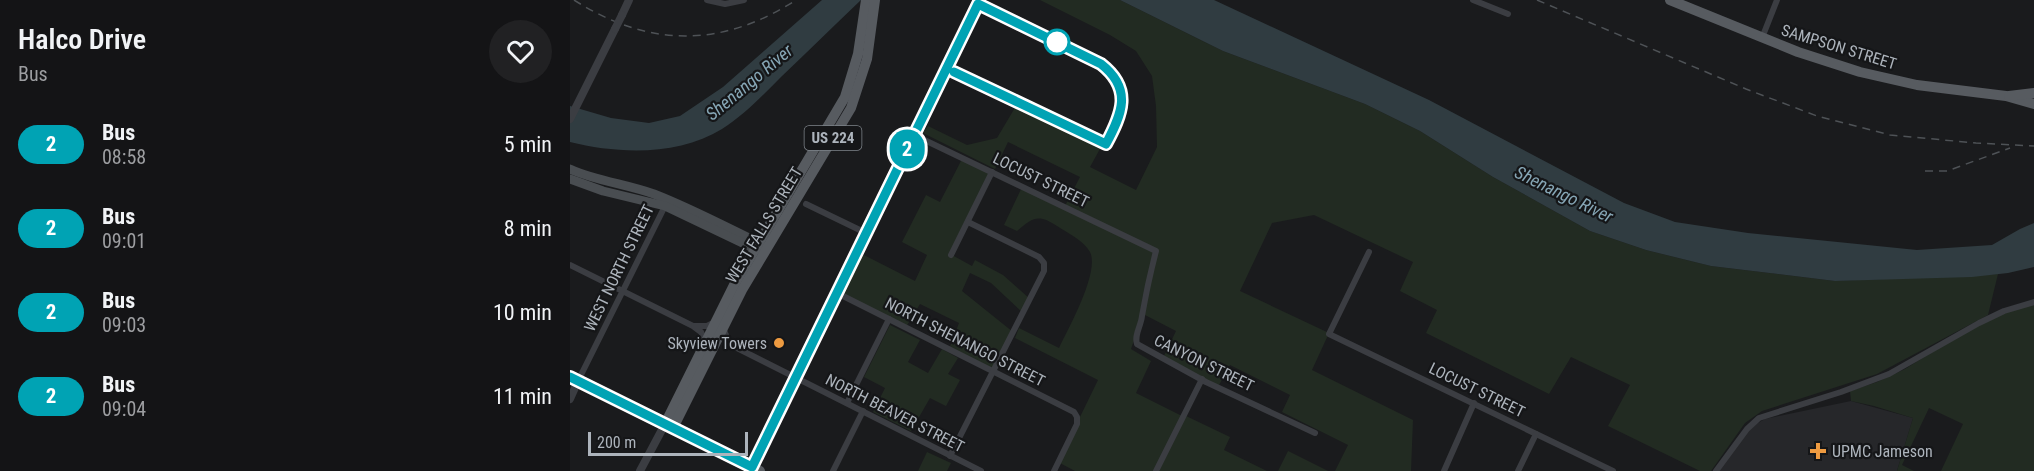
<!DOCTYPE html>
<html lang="en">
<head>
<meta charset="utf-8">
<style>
  :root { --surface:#141416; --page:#212123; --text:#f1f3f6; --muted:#9d9ea1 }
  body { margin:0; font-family:"Roboto Condensed",sans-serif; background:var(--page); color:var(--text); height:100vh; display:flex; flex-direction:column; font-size:22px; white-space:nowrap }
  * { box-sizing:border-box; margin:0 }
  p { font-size:20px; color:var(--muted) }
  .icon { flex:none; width:33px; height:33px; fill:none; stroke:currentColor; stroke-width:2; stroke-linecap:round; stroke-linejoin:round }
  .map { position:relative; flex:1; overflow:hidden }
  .details { display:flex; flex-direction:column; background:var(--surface); width:570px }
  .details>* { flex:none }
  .badge { padding:0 12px; border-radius:20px; font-size:21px; line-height:39px }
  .scale { position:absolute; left:18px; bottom:15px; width:160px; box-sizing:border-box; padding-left:6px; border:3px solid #adb4bc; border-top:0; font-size:16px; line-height:21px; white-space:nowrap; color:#adb4bc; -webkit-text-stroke:4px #151618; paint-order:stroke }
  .map>.badge { position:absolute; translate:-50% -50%; box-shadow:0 0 0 3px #fff }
  .round { display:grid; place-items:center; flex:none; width:63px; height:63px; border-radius:32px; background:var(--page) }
  .headline { display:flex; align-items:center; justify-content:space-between; height:102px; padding:0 18px }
  h1 { font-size:28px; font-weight:600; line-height:45px }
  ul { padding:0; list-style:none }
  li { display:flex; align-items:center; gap:18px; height:84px; padding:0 18px }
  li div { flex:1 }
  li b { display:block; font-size:22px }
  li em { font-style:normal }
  li .badge { min-width:66px; font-weight:700; text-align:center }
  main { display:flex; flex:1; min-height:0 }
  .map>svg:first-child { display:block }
  .built { fill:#26272a }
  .green { fill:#222b22 }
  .water { fill:#303c41 }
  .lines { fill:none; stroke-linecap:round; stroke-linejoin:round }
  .minor { stroke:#3b3d42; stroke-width:6 }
  .tertiary { stroke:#3b3d42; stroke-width:8 }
  .secondary { stroke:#494d51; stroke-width:9 }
  .primary { stroke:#575b60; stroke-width:10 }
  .rail { stroke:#4e5256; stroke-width:1.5; stroke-dasharray:8 6; stroke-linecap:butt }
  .tertiary-bridge { stroke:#3b3d42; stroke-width:8 }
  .line-casing { stroke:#fff; stroke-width:14 }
  .line { stroke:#00a3b4; stroke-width:9 }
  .stop-dot { fill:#fff; stroke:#00a3b4; stroke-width:3 }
  .poi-dot { fill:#ee9b41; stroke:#151618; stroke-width:2 }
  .labels { text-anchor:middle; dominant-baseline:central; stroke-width:4.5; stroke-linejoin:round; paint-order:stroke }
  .shield { fill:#151618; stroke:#7f858b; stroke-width:1.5 }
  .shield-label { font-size:15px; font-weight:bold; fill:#adb4bc }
  .street-label { font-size:16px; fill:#adb4bc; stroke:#151618 }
  .poi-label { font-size:16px; fill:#adb4bc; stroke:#151618; text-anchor:end }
  .water-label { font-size:18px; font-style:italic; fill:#86a6b5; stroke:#151618 }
</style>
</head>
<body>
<main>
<section class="details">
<div class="headline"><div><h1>Halco Drive</h1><p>Bus</p></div><a class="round"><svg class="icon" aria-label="heart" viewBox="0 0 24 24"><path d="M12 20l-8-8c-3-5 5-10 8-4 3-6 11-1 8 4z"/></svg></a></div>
<ul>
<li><span class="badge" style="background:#00a3b4;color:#fff">2</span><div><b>Bus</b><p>08:58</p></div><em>5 min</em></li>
<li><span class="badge" style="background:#00a3b4;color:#fff">2</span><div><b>Bus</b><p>09:01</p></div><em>8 min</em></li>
<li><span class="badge" style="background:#00a3b4;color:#fff">2</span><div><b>Bus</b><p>09:03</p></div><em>10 min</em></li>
<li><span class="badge" style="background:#00a3b4;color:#fff">2</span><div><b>Bus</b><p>09:04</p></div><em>11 min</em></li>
</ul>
</section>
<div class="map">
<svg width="1464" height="471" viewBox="0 0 1464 471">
  <rect width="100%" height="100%" fill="#1a1b1d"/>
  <polygon class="built" points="1281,401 1343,418 1327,471 1148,471 1178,431 1186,424 1195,419"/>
  <g class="green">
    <path d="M470,0h80l103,51 142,53 55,27 73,46 97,54 56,19 65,16 124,15 163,-7 -10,41 -111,59 -115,37 -17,12 -34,48h-11l-92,-45 22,-41 -59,-28 -22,37 -123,-61 11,-23 -37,-19 13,-29 -99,-47 -42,8 -32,68 89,42 -17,37 101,50 -2,51h-76l13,-26 -66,-33 8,-17 -60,-30 -12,22 -55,-29 13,-27 -33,-17 -12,35 20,12 -15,32 46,23 2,-1 46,22 -6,13 43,21h-192l-17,-9 40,-82 -83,-42 4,-10 40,20c9,-19 41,-76 31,-96 -6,-11 -22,-19 -33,-26 -18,-12 -24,-9 -40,5l-13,-6 19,-40 42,21 15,-29 -72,-35 -13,27 -72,-36 5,-7 39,19 30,-7 19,-32 85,41 -11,20 46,23 21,-43 -1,-41 -4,-30 -16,-25 -26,-16z"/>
    <polygon points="393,157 422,172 382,255 402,266 405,260 433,275 460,299 453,313 421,283 400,273 392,291 443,332 422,371 379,349 389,323 350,304 336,327 272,295 292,254 345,281 357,255 332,242 356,195 370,202"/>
    <polygon points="1464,302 1464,471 1371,471 1393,424 1359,408 1332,465 1344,471 1327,471 1343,418 1304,406 1281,401 1280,391 1307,382 1335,369 1409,323"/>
    <polygon points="320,325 350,340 338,362 358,373 372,349 388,358 378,374 390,380 376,406 360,398 341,431 303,412 315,388 294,377"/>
    <polygon points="718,451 758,471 708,471"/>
    <polygon points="357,452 381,463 377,471 348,471"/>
  </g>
  <g class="water">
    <path d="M252,0h39c-27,26 -53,51 -80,77 -18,18 -37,38 -59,52 -43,27 -104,25 -152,13v-36l41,12 38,5 31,-7 43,-29z"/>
    <polygon points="550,0 644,0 859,100 1054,203 1105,222 1178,233 1347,250 1422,245 1450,229 1464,223 1464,267 1438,273 1402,277 1265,281 1141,266 1076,250 1020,231 923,177 850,131 795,104 653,51"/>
  </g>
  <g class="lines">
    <g class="minor">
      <polyline points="137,0 155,4 174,0"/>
      <polyline points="903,0 938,14"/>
      <polyline points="1192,38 1207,0"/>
      <polyline points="377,68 536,144 548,120 552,104 548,82 538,69 491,44 408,4"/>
      <path d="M344,135l242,116c-6,23 -10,42 -14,65 -1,10 -8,19 -5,28l69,38 109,51"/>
      <polyline points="236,204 296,233"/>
      <polyline points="799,252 759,334 1043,471"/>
      <polyline points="381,255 422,172"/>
      <polyline points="0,265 123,326 131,332 135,341"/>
      <polyline points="267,293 504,412 507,417 507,424 484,471"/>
      <polyline points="124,326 137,326 145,322"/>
      <polyline points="153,328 158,340 163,346 411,471"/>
      <polyline points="8,381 96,204"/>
      <polyline points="277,403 319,319"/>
      <polyline points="380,456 474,271 474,263 469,257 398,222"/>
      <polyline points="263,471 293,411"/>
      <polyline points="586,471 632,379"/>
      <polyline points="874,471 904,403"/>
      <polyline points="948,471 966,434"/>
      <polyline points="1146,471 1177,429 1189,418 1271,392 1319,374 1409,323 1434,311 1464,302"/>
    </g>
    <g class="tertiary">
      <polyline points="52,15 59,0"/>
      <polyline points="0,119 45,29"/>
      <polyline points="0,399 8,381"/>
      <polyline points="182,467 410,0"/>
      <polyline points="70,471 95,424"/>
    </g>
    <g class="secondary">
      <path d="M0,169c27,12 56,15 84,25 36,14 70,32 105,49l3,4"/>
      <polyline points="0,179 33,191 95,206 185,249 191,250"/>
    </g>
    <g class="primary">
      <polyline points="1100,0 1228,52 1290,72 1347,85 1436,96 1464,104"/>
      <polyline points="1439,96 1464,93"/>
      <polyline points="0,377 190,471"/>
      <polyline points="95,424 164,285 275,97 288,54 296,0"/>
      <polyline points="103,428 172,290 281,108 297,59 305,0"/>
    </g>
    <g class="rail">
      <path d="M4,0c75,48 148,48 222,0"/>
      <polyline points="967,0 1176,89 1247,116 1320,135 1406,143 1464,146"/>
      <polyline points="1355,171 1377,171 1440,148"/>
    </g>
    <polyline class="tertiary-bridge" points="45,29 52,15"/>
  </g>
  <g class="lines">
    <g class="line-casing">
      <path id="line" d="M0,377l182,90 226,-463 123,60c32,25 21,50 5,80l-152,-72"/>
    </g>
    <use href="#line" class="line"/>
  </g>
  <circle class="stop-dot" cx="487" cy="42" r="12"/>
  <g class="poi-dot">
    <circle cx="209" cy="343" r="6"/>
    <path d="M1245 442h6v6h6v6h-6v6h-6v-6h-6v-6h6z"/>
  </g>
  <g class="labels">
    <rect class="shield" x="234.5" y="126" width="57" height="24" rx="4.5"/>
    <g class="shield-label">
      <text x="263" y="138">US 224</text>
    </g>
    <g class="street-label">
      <text transform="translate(1269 47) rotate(17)">SAMPSON STREET</text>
      <text transform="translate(471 180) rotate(26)">LOCUST STREET</text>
      <text transform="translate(194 225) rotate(-59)">WEST FALLS STREET</text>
      <text transform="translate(49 268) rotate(-64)">WEST NORTH STREET</text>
      <text transform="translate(395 342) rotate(27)">NORTH SHENANGO STREET</text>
      <text transform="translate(634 363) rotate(26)">CANYON STREET</text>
      <text transform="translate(907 390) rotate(26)">LOCUST STREET</text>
      <text transform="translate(325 413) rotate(27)">NORTH BEAVER STREET</text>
    </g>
    <g class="poi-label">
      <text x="197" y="343">Skyview Towers</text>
      <text x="1262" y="451" text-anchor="start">UPMC Jameson</text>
    </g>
    <g class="water-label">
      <text transform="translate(179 82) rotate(-40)">Shenango River</text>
      <text transform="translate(994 194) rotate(26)">Shenango River</text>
    </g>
  </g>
</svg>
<div class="scale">200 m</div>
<b class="badge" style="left:337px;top:149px;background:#00a3b4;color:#fff">2</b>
</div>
</main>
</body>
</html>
